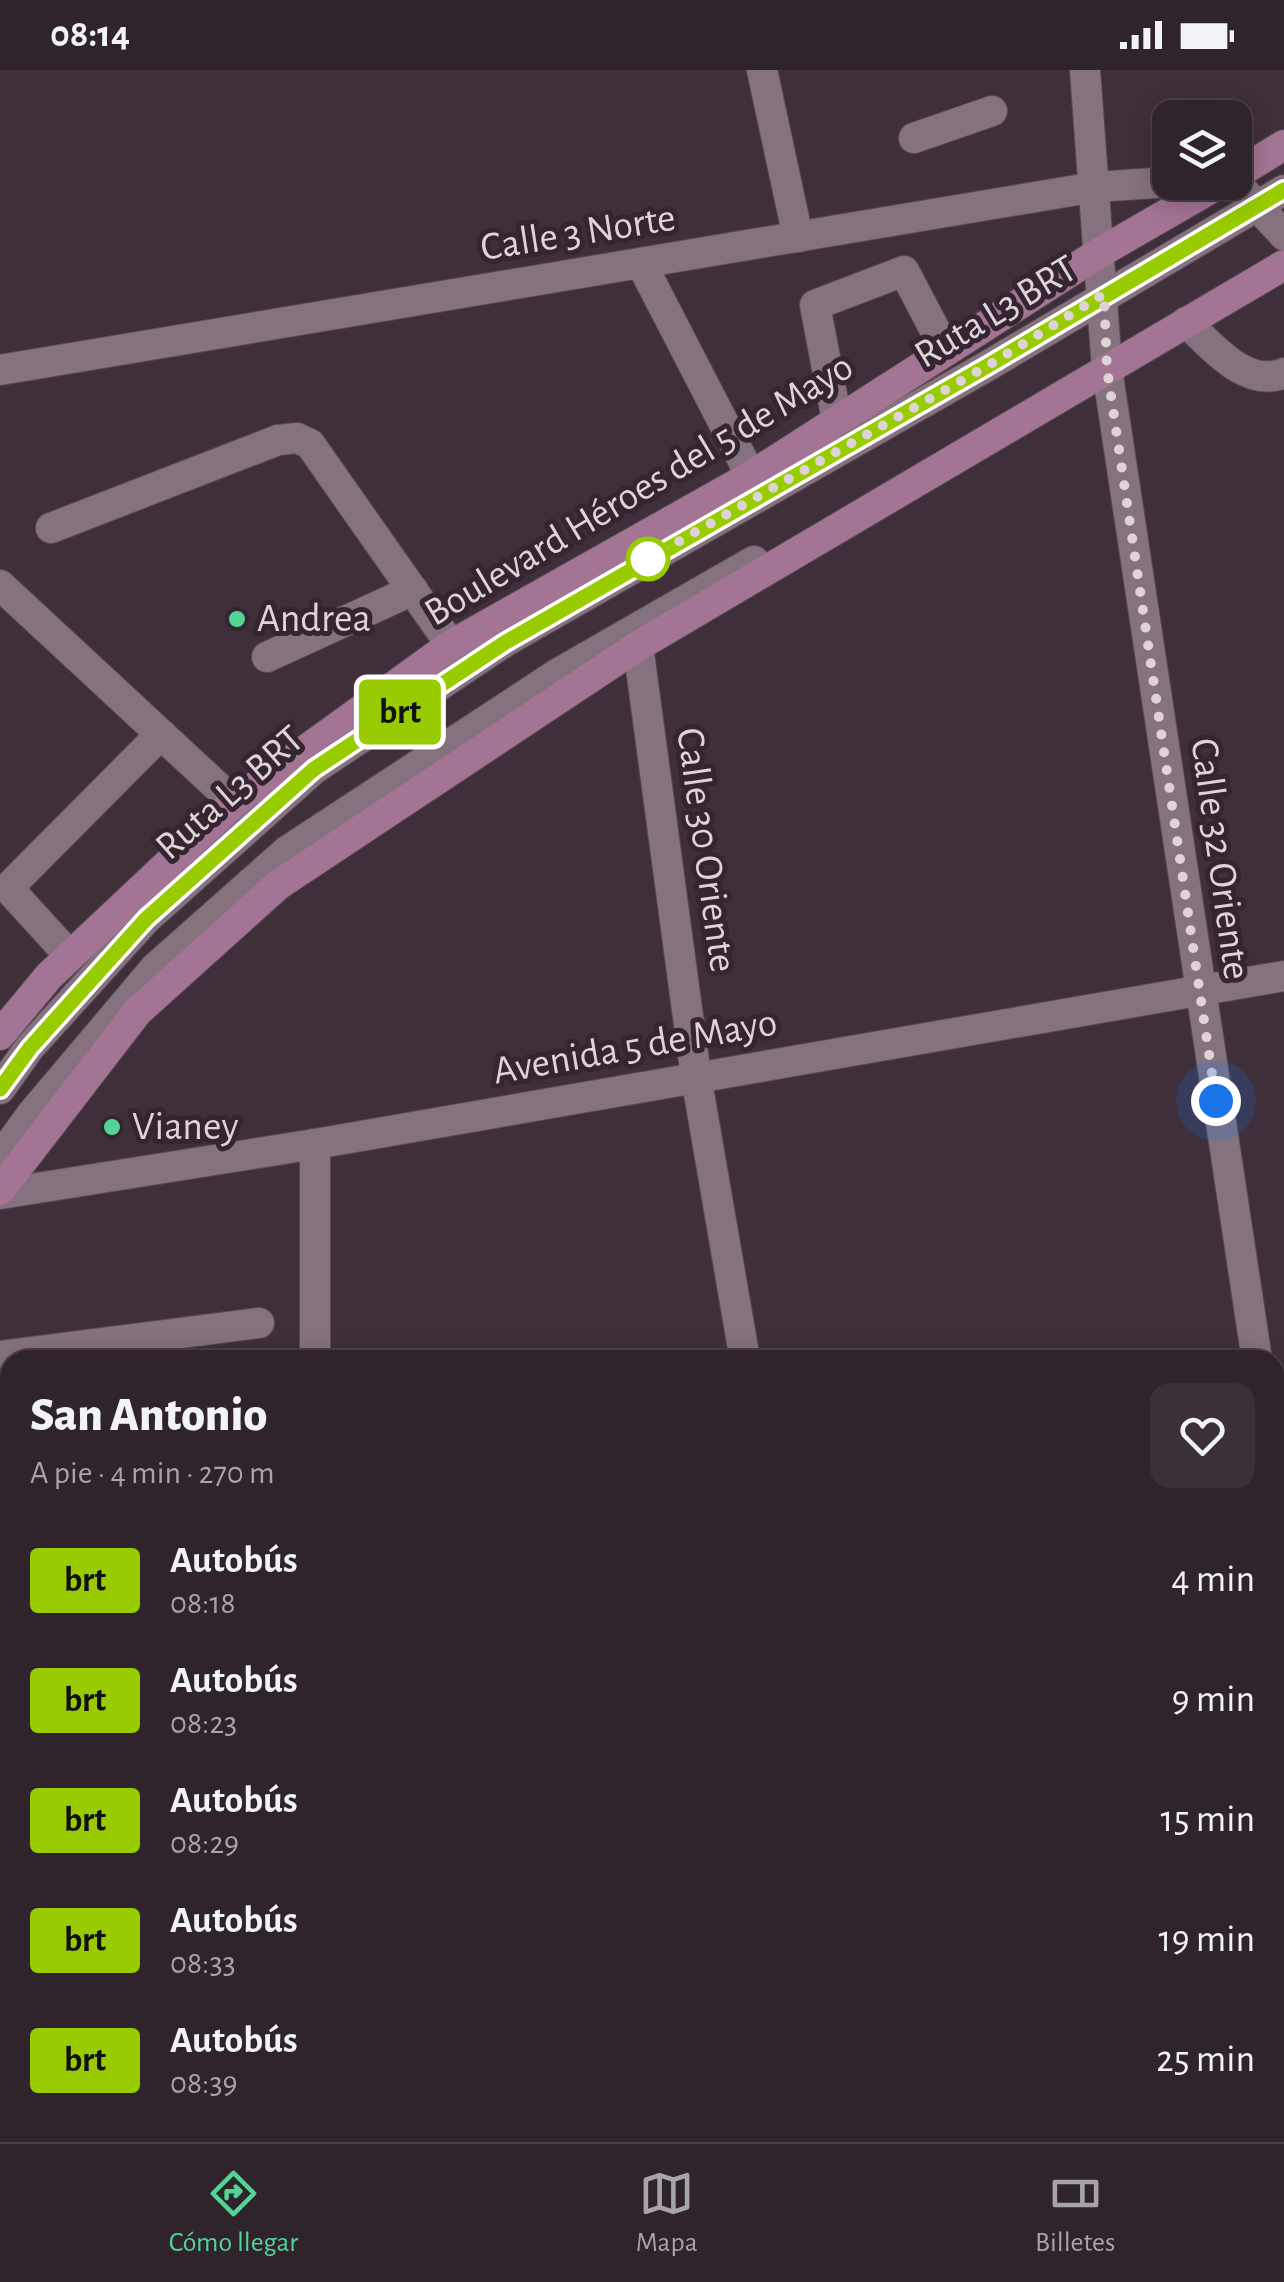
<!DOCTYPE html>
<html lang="es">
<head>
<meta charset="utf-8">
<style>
  :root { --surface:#2f232c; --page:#3b2f38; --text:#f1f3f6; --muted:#a7a4a9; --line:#4a4048; --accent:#53d396 }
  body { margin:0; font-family:"Alegreya Sans",sans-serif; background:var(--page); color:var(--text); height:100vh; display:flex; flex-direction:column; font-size:38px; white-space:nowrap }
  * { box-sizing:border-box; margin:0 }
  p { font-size:32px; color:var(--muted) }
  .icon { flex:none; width:55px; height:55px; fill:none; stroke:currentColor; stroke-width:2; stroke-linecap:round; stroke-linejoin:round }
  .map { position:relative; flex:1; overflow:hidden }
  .drawer { position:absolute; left:0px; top:1280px; width:1285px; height:792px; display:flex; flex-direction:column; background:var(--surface); border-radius:30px 30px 0 0; box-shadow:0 5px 25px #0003,0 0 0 2px var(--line) }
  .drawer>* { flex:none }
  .badge { padding:0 20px; border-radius:8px; font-size:35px; line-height:65px }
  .fabs { position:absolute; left:1152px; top:30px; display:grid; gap:20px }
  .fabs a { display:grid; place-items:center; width:100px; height:100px; border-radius:20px; background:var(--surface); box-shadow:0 5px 25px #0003,0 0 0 2px var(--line); font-size:50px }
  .you { position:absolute; width:50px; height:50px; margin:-25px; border:8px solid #fff; border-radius:50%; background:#1a73e8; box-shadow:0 0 0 15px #1a73e833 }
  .map>.badge { position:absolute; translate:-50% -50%; box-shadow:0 0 0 5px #fff }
  .round { display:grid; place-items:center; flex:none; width:105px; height:105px; border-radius:20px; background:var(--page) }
  .overview { display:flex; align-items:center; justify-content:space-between; height:170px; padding:0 30px }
  h1 { font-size:48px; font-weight:800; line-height:75px }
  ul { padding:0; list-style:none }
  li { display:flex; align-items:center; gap:30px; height:120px; padding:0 30px }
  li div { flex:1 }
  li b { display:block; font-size:38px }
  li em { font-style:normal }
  li .badge { min-width:110px; font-weight:700; text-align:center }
  .status { display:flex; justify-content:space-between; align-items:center; height:70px; padding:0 50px; background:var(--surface); direction:ltr }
  .status svg { height:28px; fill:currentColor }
  .tabs { display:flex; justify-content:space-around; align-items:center; height:140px; border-top:2px solid var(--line); background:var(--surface); font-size:28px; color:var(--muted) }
  .tabs a { display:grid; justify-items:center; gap:5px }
  .tabs .selected { color:var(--accent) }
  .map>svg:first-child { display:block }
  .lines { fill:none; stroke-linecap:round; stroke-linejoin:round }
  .minor-casing { stroke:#594c55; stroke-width:32 }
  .major-casing { stroke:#594c55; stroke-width:32 }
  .minor { stroke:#85727e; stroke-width:30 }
  .major { stroke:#a47494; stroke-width:30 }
  .line-casing { stroke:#fff; stroke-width:22 }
  .line { stroke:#9c0; stroke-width:15 }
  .walk { stroke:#ddd3d9; stroke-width:10; stroke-dasharray:0 18 }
  .stop-dot { fill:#fff; stroke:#9c0; stroke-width:5 }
  .poi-dot { fill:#53d396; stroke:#352530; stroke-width:4 }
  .labels { text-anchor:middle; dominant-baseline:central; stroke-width:10; stroke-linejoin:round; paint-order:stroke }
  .street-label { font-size:40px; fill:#ddd3d9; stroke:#352530 }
  .poi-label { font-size:40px; fill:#ddd3d9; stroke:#352530; text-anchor:start }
</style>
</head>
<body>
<div class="status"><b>08:14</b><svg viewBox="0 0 49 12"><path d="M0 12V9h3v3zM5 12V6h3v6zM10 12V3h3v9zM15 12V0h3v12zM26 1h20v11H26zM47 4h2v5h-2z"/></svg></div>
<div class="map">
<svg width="1284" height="2072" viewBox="0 0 1284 2072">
  <rect width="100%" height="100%" fill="#3f2f3a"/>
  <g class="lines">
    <g class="minor-casing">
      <g id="minor">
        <polyline points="762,0 798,167"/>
        <polyline points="1085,0 1107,299 1257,1290"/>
        <polyline points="914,68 992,41"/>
        <polyline points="1245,123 1284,165"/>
        <polyline points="641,193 751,406"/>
        <path d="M1186,252c26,24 60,67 98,51"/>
        <polyline points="0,300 1095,117 1170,112"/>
        <polyline points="837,351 815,235 904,201 946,281"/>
        <polyline points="51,458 278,370 297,368 310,374 451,575"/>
        <polyline points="0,515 234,732"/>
        <polyline points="638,576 696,1006 745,1290"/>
        <polyline points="267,587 413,520"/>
        <polyline points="70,886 8,818 161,664"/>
        <polyline points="0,1019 30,977 146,849 314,699 506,571 989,295 1284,120"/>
        <polyline points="0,1088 31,1045 155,898 287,781 557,604 754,491"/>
        <polyline points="0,1124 315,1074 1284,906"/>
        <polyline points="0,1286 259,1253"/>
        <polyline points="315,1290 315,1074"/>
        <polyline points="1275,1403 1284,1460"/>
        <polyline points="0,1412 10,1413"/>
        <polyline points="0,1573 10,1571"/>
        <polyline points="1275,1666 1284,1664"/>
        <polyline points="325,2062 325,2072"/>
        <polyline points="874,2062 876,2072"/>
      </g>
    </g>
    <g class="major-casing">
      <g id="major">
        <polyline points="1235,105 1284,75"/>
        <polyline points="0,965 49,906 234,732 451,575 751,406 1099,183 1222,112"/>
        <polyline points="0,1120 137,942 278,815 638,576 1284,195"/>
        <polyline points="1275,1909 1284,1908"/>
        <polyline points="1275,2033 1284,2030"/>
        <polyline points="396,2072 452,2062"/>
        <polyline points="1142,2072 1175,2062"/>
      </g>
    </g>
    <use href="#minor" class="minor"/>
    <use href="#major" class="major"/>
  </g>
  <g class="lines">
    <g class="line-casing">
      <polyline id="line" points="0,1019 30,978 146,849 314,699 506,572 989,295 1284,120"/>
    </g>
    <use href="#line" class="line"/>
    <polyline class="walk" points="648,489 989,295 1104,224 1107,299 1216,1031"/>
  </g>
  <circle class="stop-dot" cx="648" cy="489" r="20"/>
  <g class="poi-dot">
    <circle cx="237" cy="549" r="10"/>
    <circle cx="112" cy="1057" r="10"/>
  </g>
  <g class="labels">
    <g class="street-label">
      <text transform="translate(578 163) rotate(-9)">Calle 3 Norte</text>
      <text transform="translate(996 242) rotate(-31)">Ruta L3 BRT</text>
      <text transform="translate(639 420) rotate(-31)">Boulevard Héroes del 5 de Mayo</text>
      <text transform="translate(230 723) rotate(-41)">Ruta L3 BRT</text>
      <text transform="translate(706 780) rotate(82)">Calle 30 Oriente</text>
      <text transform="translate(1220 789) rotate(82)">Calle 32 Oriente</text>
      <text transform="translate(635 977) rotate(-10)">Avenida 5 de Mayo</text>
    </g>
    <g class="poi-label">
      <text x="257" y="549">Andrea</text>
      <text x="132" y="1057">Vianey</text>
    </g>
  </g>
</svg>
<div class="fabs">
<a><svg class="icon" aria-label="layers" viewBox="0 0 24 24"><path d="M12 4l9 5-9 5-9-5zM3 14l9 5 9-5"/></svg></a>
</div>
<div class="you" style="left:1216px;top:1031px"></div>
<b class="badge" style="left:400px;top:642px;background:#9c0;color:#111">brt</b>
<section class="drawer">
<div class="overview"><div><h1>San Antonio</h1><p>A pie · 4 min · 270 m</p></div><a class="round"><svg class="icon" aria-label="heart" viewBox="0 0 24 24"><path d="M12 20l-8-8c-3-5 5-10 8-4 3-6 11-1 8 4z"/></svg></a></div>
<ul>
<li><span class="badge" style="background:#9c0;color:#111">brt</span><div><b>Autobús</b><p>08:18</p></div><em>4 min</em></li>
<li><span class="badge" style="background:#9c0;color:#111">brt</span><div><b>Autobús</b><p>08:23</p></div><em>9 min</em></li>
<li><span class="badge" style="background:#9c0;color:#111">brt</span><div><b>Autobús</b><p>08:29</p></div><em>15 min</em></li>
<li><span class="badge" style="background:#9c0;color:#111">brt</span><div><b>Autobús</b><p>08:33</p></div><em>19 min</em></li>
<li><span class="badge" style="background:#9c0;color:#111">brt</span><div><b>Autobús</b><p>08:39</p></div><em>25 min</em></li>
</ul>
</section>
</div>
<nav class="tabs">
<a class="selected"><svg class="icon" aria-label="directions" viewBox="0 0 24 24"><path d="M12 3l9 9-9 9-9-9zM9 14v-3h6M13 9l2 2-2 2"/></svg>Cómo llegar</a>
<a><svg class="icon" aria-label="map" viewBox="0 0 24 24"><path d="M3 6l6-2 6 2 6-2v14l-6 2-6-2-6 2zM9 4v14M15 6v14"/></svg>Mapa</a>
<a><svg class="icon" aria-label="tickets" viewBox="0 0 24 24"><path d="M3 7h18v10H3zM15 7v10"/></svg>Billetes</a>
</nav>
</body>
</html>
